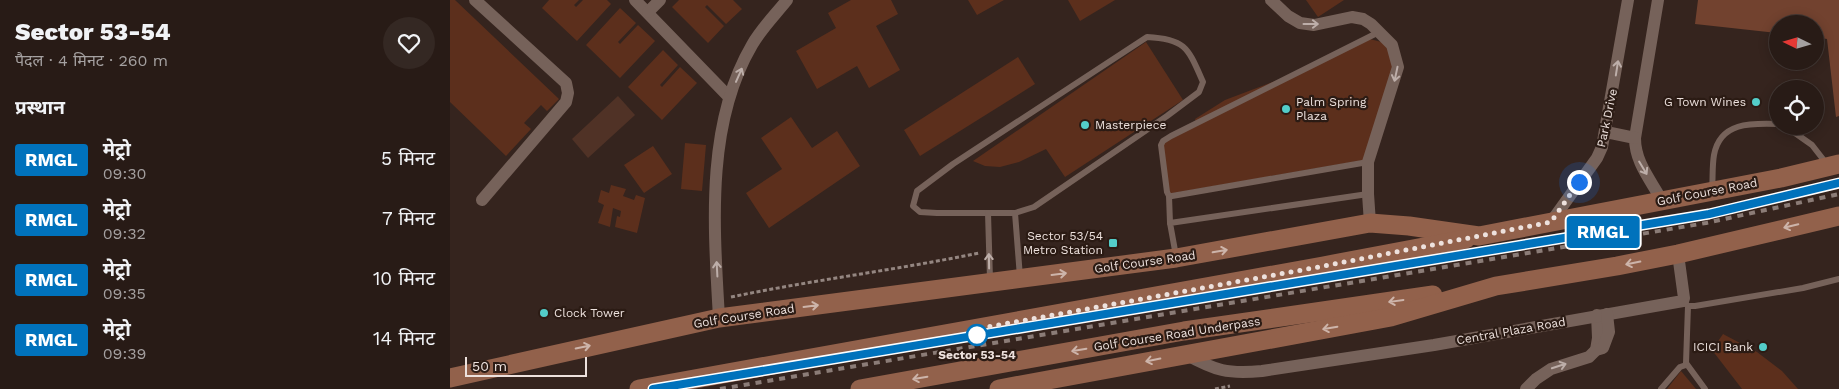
<!DOCTYPE html>
<html lang="hi">
<head>
<meta charset="utf-8">
<style>
  :root { --surface:#281b16; --page:#342823; --text:#f1f3f6; --muted:#a5a1a1; --line:#443935 }
  body { margin:0; font-family:"Work Sans","Noto Sans Devanagari",sans-serif; background:var(--page); color:var(--text); height:100vh; display:flex; flex-direction:column; font-size:19px; white-space:nowrap }
  * { box-sizing:border-box; margin:0 }
  p { font-size:16px; color:var(--muted) }
  .icon { flex:none; width:28px; height:28px; fill:none; stroke:currentColor; stroke-width:2; stroke-linecap:round; stroke-linejoin:round }
  .map { position:relative; flex:1; overflow:hidden }
  .drawer { display:flex; flex-direction:column; background:var(--surface); width:450px }
  .drawer>* { flex:none }
  .badge { padding:0 10px; border-radius:4px; font-size:18px; line-height:32px }
  .needle { width:32px; rotate:275deg }
  .fabs { position:absolute; left:1319px; top:15px; display:grid; gap:10px }
  .fabs a { display:grid; place-items:center; width:55px; height:55px; border-radius:50%; background:var(--surface); box-shadow:0 2px 12px #0003,0 0 0 1px var(--line); font-size:25px }
  .scale { position:absolute; left:15px; bottom:12px; width:122px; box-sizing:border-box; padding-left:5px; border:2px solid #ede1dd; border-top:0; font-size:14px; line-height:18px; white-space:nowrap; color:#ede1dd; -webkit-text-stroke:4px #2b1b14; paint-order:stroke }
  .you { position:absolute; width:25px; height:25px; margin:-12px; border:4px solid #fff; border-radius:50%; background:#1a73e8; box-shadow:0 0 0 8px #1a73e833 }
  .map>.badge { position:absolute; translate:-50% -50%; box-shadow:0 0 0 2px #fff }
  h2 { padding:0 15px; font-size:19px; line-height:45px }
  .round { display:grid; place-items:center; flex:none; width:52px; height:52px; border-radius:26px; background:var(--page) }
  .headline { display:flex; align-items:center; justify-content:space-between; height:85px; padding:0 15px }
  h1 { font-size:24px; font-weight:800; line-height:38px }
  ul { padding:0; list-style:none }
  li { display:flex; align-items:center; gap:15px; height:60px; padding:0 15px }
  li div { flex:1 }
  li b { display:block; font-size:19px }
  li em { font-style:normal }
  li .badge { min-width:55px; font-weight:700; text-align:center }
  main { display:flex; flex:1; min-height:0 }
  .map>svg:first-child { display:block }
  .green { fill:#503226 }
  .forest { fill:#72422f }
  .building { fill:#5c2f1c }
  .lines { fill:none; stroke-linecap:round; stroke-linejoin:round }
  .path { stroke:#948681; stroke-width:3; stroke-dasharray:4 2.5; stroke-linecap:butt }
  .lane { stroke:#76625a; stroke-width:6 }
  .street { stroke:#76625a; stroke-width:12 }
  .secondary { stroke:#92614b; stroke-width:19 }
  .rail { stroke:#8b7c77; stroke-width:4; stroke-dasharray:6 6; stroke-linecap:butt }
  .oneway { stroke:#bdaea9 }
  .oneway2 { stroke:#cdb4aa }
  .line-casing { stroke:#fff; stroke-width:11 }
  .line { stroke:#0072bc; stroke-width:8 }
  .walk { stroke:#ede1dd; stroke-width:5; stroke-dasharray:0 9 }
  .poi-dot { fill:#53cdc9; stroke:#2b1b14; stroke-width:2 }
  .stop-dot { fill:#fff; stroke:#0072bc; stroke-width:2.5 }
  .labels { text-anchor:middle; dominant-baseline:central; stroke-width:4.5; stroke-linejoin:round; paint-order:stroke }
  .poi-label { font-size:12px; fill:#ede1dd; stroke:#2b1b14; text-anchor:start }
  .street-label { font-size:12px; fill:#ede1dd; stroke:#2b1b14 }
  .stop-label { font-size:12px; font-weight:bold; fill:#ede1dd; stroke:#2b1b14 }
</style>
</head>
<body>
<main>
<section class="drawer">
<div class="headline"><div><h1>Sector 53-54</h1><p>पैदल · 4 मिनट · 260 m</p></div><a class="round"><svg class="icon" aria-label="heart" viewBox="0 0 24 24"><path d="M12 20l-8-8c-3-5 5-10 8-4 3-6 11-1 8 4z"/></svg></a></div>
<h2>प्रस्थान</h2>
<ul>
<li><span class="badge" style="background:#0072bc;color:#fff">RMGL</span><div><b>मेट्रो</b><p>09:30</p></div><em>5 मिनट</em></li>
<li><span class="badge" style="background:#0072bc;color:#fff">RMGL</span><div><b>मेट्रो</b><p>09:32</p></div><em>7 मिनट</em></li>
<li><span class="badge" style="background:#0072bc;color:#fff">RMGL</span><div><b>मेट्रो</b><p>09:35</p></div><em>10 मिनट</em></li>
<li><span class="badge" style="background:#0072bc;color:#fff">RMGL</span><div><b>मेट्रो</b><p>09:39</p></div><em>14 मिनट</em></li>
</ul>
</section>
<div class="map">
<svg width="1389" height="389" viewBox="0 0 1389 389">
  <rect width="100%" height="100%" fill="#35241e"/>
  <polygon class="green" points="168,96 185,115 138,158 122,139"/>
  <polygon class="forest" points="1248,0 1389,0 1389,116 1386,117 1377,39 1365,37 1365,24 1328,24 1327,33 1245,24"/>
  <g class="building">
    <polygon points="0,0 5,0 109,99 97,111 91,105 74,123 81,129 56,156 0,102"/>
    <polygon points="99,0 129,0 124,5 126,7 133,0 157,0 161,4 127,41 92,8"/>
    <polygon points="229,0 283,0 292,9 276,24 257,5 255,7 274,26 258,43 222,7"/>
    <polygon points="401,0 441,0 448,14 426,26 450,70 419,88 407,66 367,89 346,51 386,28 378,13"/>
    <polygon points="518,0 554,0 527,15"/>
    <polygon points="618,0 665,0 630,21"/>
    <polygon points="856,0 894,0 868,17"/>
    <polygon points="170,8 186,23 168,42 170,44 188,25 205,41 170,78 136,45"/>
    <polygon points="916,38 939,44 947,67 920,159 718,194 711,144 747,125 745,119 775,100 852,71"/>
    <polygon points="696,42 733,100 615,177 596,149 569,162 550,167 535,166 523,161"/>
    <polygon points="213,50 228,65 210,85 212,87 230,67 247,83 212,120 178,87"/>
    <polygon points="568,57 585,84 470,156 454,130"/>
    <polygon points="341,117 362,148 387,131 410,166 319,228 296,193 332,169 311,138"/>
    <polygon points="235,143 256,145 252,191 231,189"/>
    <polygon points="203,146 222,174 194,193 174,165"/>
    <polygon points="161,185 176,189 173,196 184,200 186,195 195,198 187,233 165,227 167,216 170,217 171,211 163,208 160,227 148,223 154,205 148,202 151,190 159,193"/>
    <polygon points="1273,334 1307,352 1332,371 1348,389 1292,389 1262,350"/>
    <polygon points="1231,371 1246,389 1217,389"/>
  </g>
  <g class="lines">
    <g class="path">
      <path d="M281,297c82,-17 165,-27 248,-44"/>
      <polyline points="765,389 780,386"/>
    </g>
    <g class="lane">
      <path d="M697,37c39,2 41,11 56,45l-4,10 -32,24 -133,91 -19,6h-78l-17,-1 -7,-6 4,-15 36,-27z"/>
      <polyline points="1335,126 1362,145 1376,163"/>
      <polyline points="918,162 722,196 719,196 717,192 711,145 713,141 721,136 929,32"/>
      <path d="M1262,190c1,-11 0,-24 2,-35 6,-33 37,-32 64,-31"/>
      <polyline points="719,196 720,223"/>
      <polyline points="538,213 540,279"/>
      <polyline points="565,213 570,277"/>
      <polyline points="726,256 720,223 918,194"/>
      <polyline points="1233,301 1238,306 1245,306 1353,288 1389,279"/>
      <polyline points="1238,306 1236,363 1255,389"/>
      <polyline points="1211,389 1230,367 1236,365"/>
    </g>
    <g class="street">
      <polyline points="25,0 116,83 118,93 116,102 32,200"/>
      <polyline points="185,0 279,97"/>
      <polyline points="821,0 838,16 850,23 864,25 902,17 913,19 921,24 942,45 948,67 918,162 918,194 920,223"/>
      <path d="M1208,0l-23,138c0,25 16,42 27,63"/>
      <polyline points="198,12 210,0"/>
      <polyline points="1156,132 1185,138"/>
      <polyline points="1101,222 1147,158 1152,147 1178,0"/>
      <path d="M269,318c-5,-89 -14,-193 33,-273 9,-16 23,-30 35,-45"/>
      <polyline points="1146,350 1148,338 1147,315"/>
      <path d="M735,354c31,17 42,20 77,17l172,-26 249,-44 1,-3 -6,-44"/>
      <polyline points="1076,389 1086,379 1101,369 1139,357 1146,350 1153,348 1159,332 1157,314"/>
    </g>
    <g class="secondary">
      <polyline points="0,378 269,318 726,258 920,223 959,226 1029,236 1331,178 1389,164"/>
      <polyline points="189,389 873,266 1016,239"/>
      <polyline points="410,389 734,331 983,295"/>
      <polyline points="549,389 941,317 1046,286 1167,266 1228,254 1389,216"/>
    </g>
    <g class="rail">
      <polyline points="203,389 1259,215 1389,183"/>
      <polyline points="270,389 1256,223 1389,194"/>
    </g>
  </g>
  <defs><path id="oneway-shaft" d="M-6 0H5M1.5-3L5.5 0L1.5 3" fill="none" stroke-width="1.6" stroke-linecap="round" stroke-linejoin="round" transform="scale(1.25)"/></defs>
  <g class="oneway">
    <use href="#oneway-shaft" transform="translate(861 24)"/>
    <use href="#oneway-shaft" transform="translate(1167 68) rotate(-81)"/>
    <use href="#oneway-shaft" transform="translate(946 74) rotate(102)"/>
    <use href="#oneway-shaft" transform="translate(289 75) rotate(-66)"/>
    <use href="#oneway-shaft" transform="translate(1193 168) rotate(59)"/>
    <use href="#oneway-shaft" transform="translate(539 261) rotate(-91)"/>
    <use href="#oneway-shaft" transform="translate(267 269) rotate(-93)"/>
    <use href="#oneway-shaft" transform="translate(1109 366) rotate(-18)"/>
  </g>
  <g class="oneway2">
    <use href="#oneway-shaft" transform="translate(1341 226) rotate(167)"/>
    <use href="#oneway-shaft" transform="translate(770 251) rotate(-10)"/>
    <use href="#oneway-shaft" transform="translate(1183 263) rotate(169)"/>
    <use href="#oneway-shaft" transform="translate(609 274) rotate(-7)"/>
    <use href="#oneway-shaft" transform="translate(946 301) rotate(172)"/>
    <use href="#oneway-shaft" transform="translate(361 306) rotate(-7)"/>
    <use href="#oneway-shaft" transform="translate(880 328) rotate(170)"/>
    <use href="#oneway-shaft" transform="translate(133 347) rotate(-12)"/>
    <use href="#oneway-shaft" transform="translate(629 350) rotate(170)"/>
    <use href="#oneway-shaft" transform="translate(703 360) rotate(169)"/>
    <use href="#oneway-shaft" transform="translate(470 378) rotate(170)"/>
  </g>
  <g class="lines">
    <g class="line-casing">
      <polyline id="line" points="203,389 1259,214 1389,183"/>
    </g>
    <use href="#line" class="line"/>
    <polyline class="walk" points="527,335 521,330 874,266 1101,222 1129,182"/>
  </g>
  <g class="poi-dot">
    <circle cx="1306" cy="102" r="5"/>
    <circle cx="836" cy="109" r="5"/>
    <circle cx="635" cy="125" r="5"/>
    <rect x="658" y="238" width="10" height="10" rx="2.5"/>
    <circle cx="94" cy="313" r="5"/>
    <circle cx="1313" cy="347" r="5"/>
  </g>
  <circle class="stop-dot" cx="527" cy="335" r="10"/>
  <g class="labels">
    <g class="poi-label">
      <text x="846" y="102">Palm Spring<tspan x="846" dy="14">Plaza</tspan></text>
      <text x="1296" y="102" text-anchor="end">G Town Wines</text>
      <text x="645" y="125">Masterpiece</text>
      <text x="653" y="236" text-anchor="end">Sector 53/54<tspan x="653" dy="14">Metro Station</tspan></text>
      <text x="104" y="313">Clock Tower</text>
      <text x="1303" y="347" text-anchor="end">ICICI Bank</text>
    </g>
    <g class="street-label">
      <text transform="translate(1157 118) rotate(-78)">Park Drive</text>
      <text transform="translate(1257 192) rotate(-11)">Golf Course Road</text>
      <text transform="translate(695 262) rotate(-8)">Golf Course Road</text>
      <text transform="translate(294 316) rotate(-9)">Golf Course Road</text>
      <text transform="translate(1061 331) rotate(-10)">Central Plaza Road</text>
      <text transform="translate(727 334) rotate(-9)">Golf Course Road Underpass</text>
    </g>
    <g class="stop-label">
      <text x="527" y="355">Sector 53-54</text>
    </g>
  </g>
</svg>
<div class="fabs">
<a><svg class="needle" viewBox="-14 -14 28 28"><path d="M0-13l5 13h-10z" fill="#e53935"/><path d="M0 13l5-13h-10z" fill="#a5a1a1"/></svg></a>
<a><svg class="icon" aria-label="locate" viewBox="0 0 24 24"><circle cx="12" cy="12" r="6"/><path d="M12 2v4M12 18v4M2 12h4M18 12h4"/></svg></a>
</div>
<div class="scale">50 m</div>
<div class="you" style="left:1129px;top:182px"></div>
<b class="badge" style="left:1153px;top:232px;background:#0072bc;color:#fff">RMGL</b>
</div>
</main>
</body>
</html>
